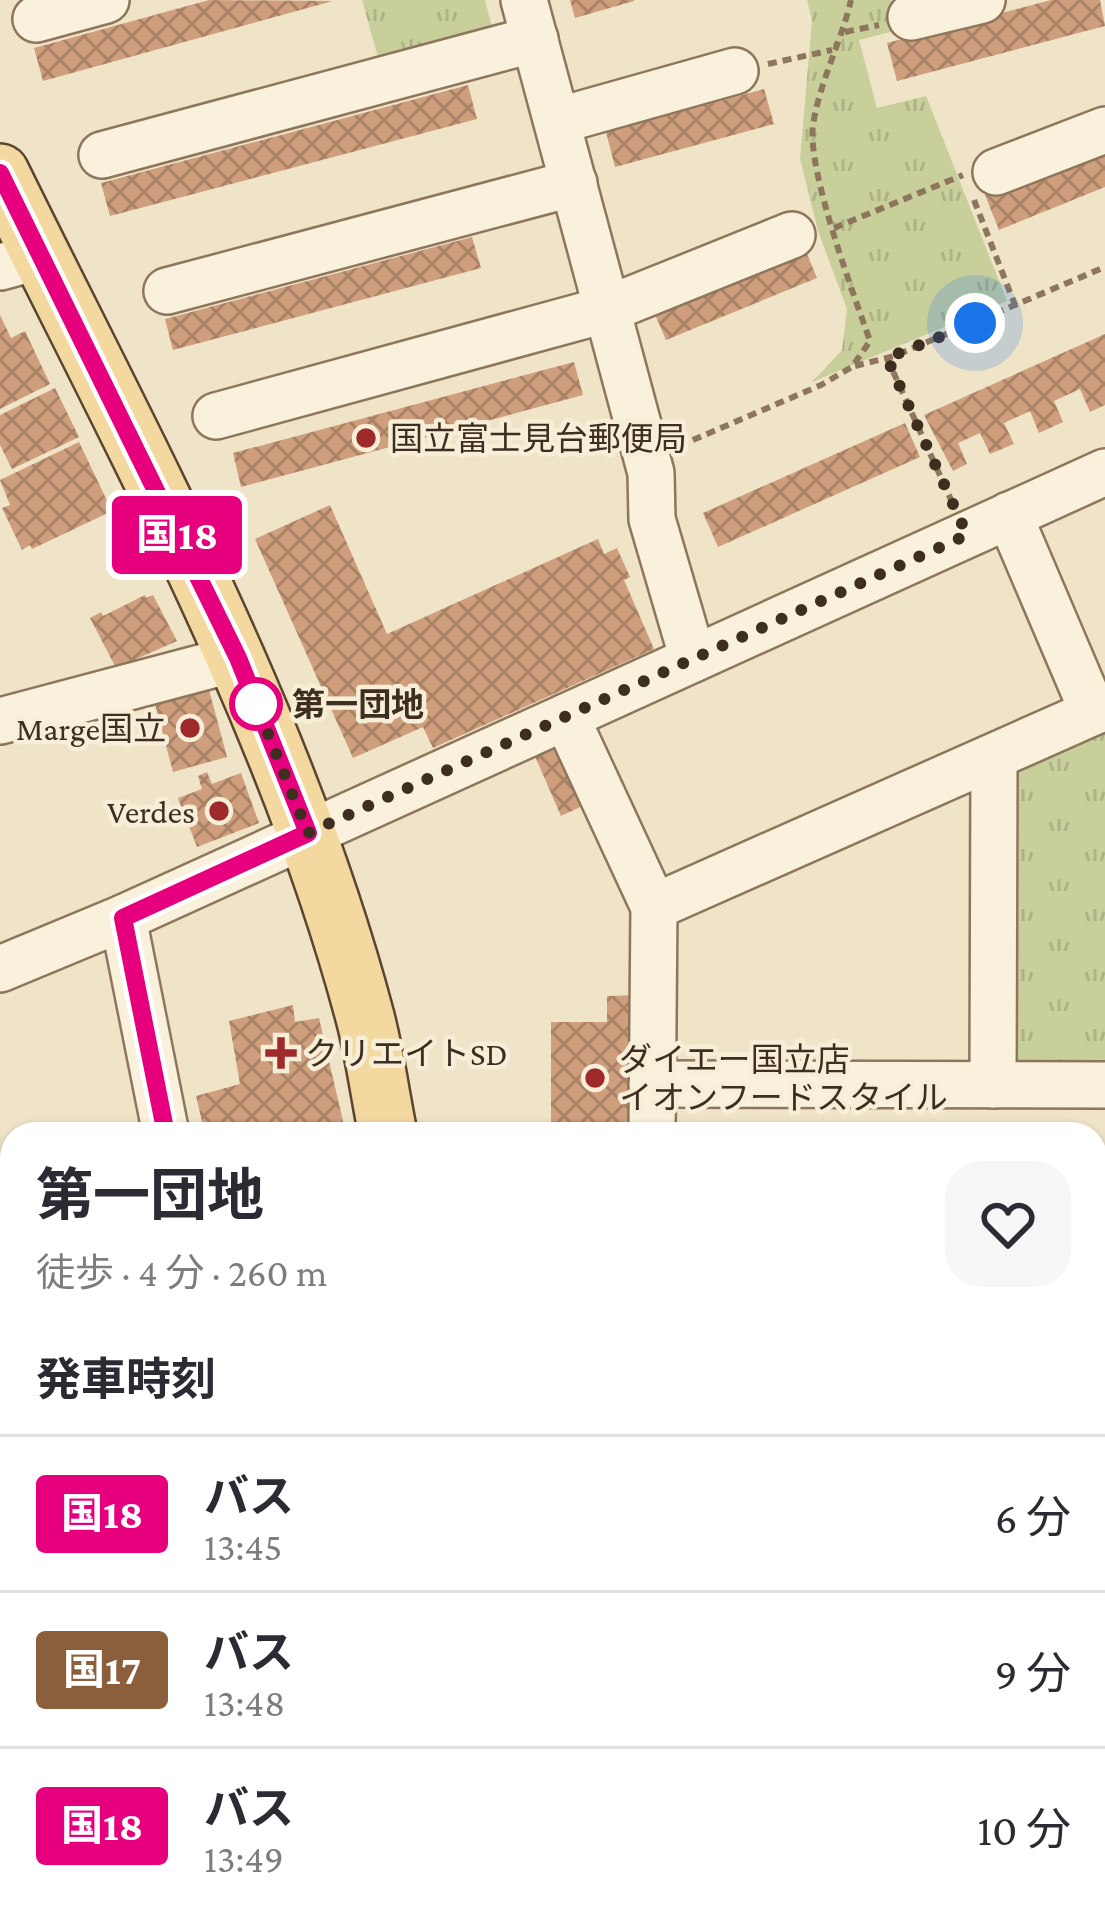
<!DOCTYPE html>
<html lang="ja">
<head>
<meta charset="utf-8">
<style>
  :root { --surface:#fff; --page:#f7f7f7; --text:#2b2b33; --muted:#7c7c81; --line:#e1e1e2 }
  body { margin:0; font-family:"Crimson Pro","Noto Sans JP",serif; background:var(--page); color:var(--text); height:100vh; display:flex; flex-direction:column; font-size:45px; white-space:nowrap }
  * { box-sizing:border-box; margin:0 }
  p { font-size:39px; color:var(--muted) }
  .icon { flex:none; width:66px; height:66px; fill:none; stroke:currentColor; stroke-width:2; stroke-linecap:round; stroke-linejoin:round }
  .map { position:relative; flex:1; overflow:hidden }
  .drawer { position:absolute; left:0px; top:1122px; width:1107px; height:804px; display:flex; flex-direction:column; background:var(--surface); border-radius:36px 36px 0 0; box-shadow:0 3px 9px #0004 }
  .drawer>* { flex:none }
  .badge { padding:0 24px; border-radius:9px; font-size:42px; line-height:78px }
  .you { position:absolute; width:60px; height:60px; margin:-30px; border:9px solid #fff; border-radius:50%; background:#1a73e8; box-shadow:0 0 0 18px #1a73e833 }
  .map>.badge { position:absolute; translate:-50% -50%; box-shadow:0 0 0 6px #fff }
  h2 { padding:0 36px; font-size:45px; line-height:108px }
  .round { display:grid; place-items:center; flex:none; width:126px; height:126px; border-radius:36px; background:var(--page) }
  .headline { display:flex; align-items:center; justify-content:space-between; height:204px; padding:0 36px }
  h1 { font-size:57px; font-weight:700; line-height:90px }
  ul { padding:0; list-style:none }
  li { display:flex; align-items:center; gap:36px; height:156px; padding:0 36px; border-top:3px solid var(--line) }
  li div { flex:1 }
  li b { display:block; font-size:45px }
  li em { font-style:normal }
  li .badge { min-width:132px; font-weight:700; text-align:center }
  .map>svg:first-child { display:block }
  .park { fill:url(#park-tufts) }
  .building { fill:url(#building-cross-hatch) }
  .lines { fill:none; stroke-linecap:round; stroke-linejoin:round }
  .minor-casing { stroke:#8d765c; stroke-width:50 }
  .major-casing { stroke:#5b4430; stroke-width:62 }
  .path { stroke:#8d765c; stroke-width:6; stroke-dasharray:9 6; stroke-linecap:butt }
  .minor { stroke:#faf1dc; stroke-width:45 }
  .major { stroke:#f3d9a0; stroke-width:57 }
  .line-casing { stroke:#fff; stroke-width:27 }
  .line { stroke:#e6007e; stroke-width:18 }
  .walk { stroke:#3d2e20; stroke-width:12; stroke-dasharray:0 21.6 }
  .poi-dot { fill:#9e2a2b; stroke:#f7eed8; stroke-width:4.5 }
  .stop-dot { fill:#fff; stroke:#e6007e; stroke-width:6 }
  .labels { text-anchor:middle; dominant-baseline:central; stroke-width:9; stroke-linejoin:round; paint-order:stroke }
  .poi-label { font-size:33px; fill:#3d2e20; stroke:#f7eed8; text-anchor:start }
  .stop-label { font-size:33px; font-weight:bold; fill:#3d2e20; stroke:#f7eed8; text-anchor:start }
</style>
</head>
<body>
<div class="map">
<svg width="1105" height="1926" viewBox="0 0 1105 1926">
  <defs>
    <pattern id="park-tufts" width="24" height="20" patternUnits="userSpaceOnUse" patternTransform="scale(3)"><rect width="24" height="20" fill="#c9cf9b"/><path d="M3 7l-1-3M5 7V3M7 7l1-3M15 17l-1-3M17 17v-4M19 17l1-3" fill="none" stroke="#aeb285"/></pattern>
    <pattern id="building-cross-hatch" width="8" height="8" patternUnits="userSpaceOnUse" patternTransform="scale(3)"><rect width="8" height="8" fill="#cf9f7d"/><path d="M0 0l8 8M0 8l8-8" fill="none" stroke="#a98266"/></pattern>
  </defs>
  <rect width="100%" height="100%" fill="#f0e4c8"/>
  <g class="park">
    <polygon points="362,0 485,0 493,31 381,68"/>
    <polygon points="807,0 891,0 898,30 859,40 877,108 926,96 1007,301 812,382 842,350 847,309 818,231 800,159 812,21"/>
    <polygon points="1105,721 1105,1073 996,1069 1007,764"/>
  </g>
  <g class="building">
    <polygon points="209,0 333,1 43,81 34,48"/>
    <polygon points="570,0 634,0 634,1 575,18"/>
    <polygon points="1051,0 1100,0 1105,26 897,81 887,43"/>
    <polygon points="468,85 477,119 110,216 101,183"/>
    <polygon points="764,89 774,124 615,167 606,132"/>
    <polygon points="1105,147 1105,187 999,230 985,195"/>
    <polygon points="472,237 481,268 173,350 165,319"/>
    <polygon points="802,242 817,278 666,340 651,305"/>
    <polygon points="0,315 11,338 25,331 50,384 0,409"/>
    <polygon points="1105,334 1105,405 1090,412 1080,389 1054,401 1063,422 1039,433 1030,411 1004,423 1014,444 990,454 980,433 958,443 967,464 953,471 924,415"/>
    <polygon points="574,362 583,395 241,487 233,453"/>
    <polygon points="55,388 79,437 12,469 0,445 0,415"/>
    <polygon points="905,423 920,457 718,547 703,513"/>
    <polygon points="79,442 112,511 32,549 30,545 22,550 2,508 10,505 0,480"/>
    <polygon points="330,505 387,634 598,539 604,554 617,548 630,577 624,580 654,649 433,748 423,727 353,758 255,539"/>
    <polygon points="145,595 146,598 153,595 177,641 116,668 90,618 101,612 103,616"/>
    <polygon points="208,686 227,757 173,772 154,700"/>
    <polygon points="566,740 593,801 561,816 534,754"/>
    <polygon points="207,772 212,784 241,773 259,823 197,847 178,798 202,789 198,776"/>
    <polygon points="639,995 639,1134 551,1134 551,1022 607,1022 607,996"/>
    <polygon points="293,1005 295,1022 319,1018 346,1134 205,1134 196,1096 240,1084 229,1021"/>
    <polygon points="0,1725 12,1728 12,1788 0,1785"/>
    <polygon points="450,1914 569,1914 569,1923 450,1926"/>
  </g>
  <g class="lines">
    <g class="minor-casing">
      <g id="minor">
        <polyline points="524,0 651,473 652,519 693,659"/>
        <polyline points="911,17 982,0"/>
        <polyline points="36,19 106,0"/>
        <polyline points="557,121 735,71"/>
        <polyline points="102,155 535,39"/>
        <polyline points="996,172 1105,130"/>
        <polyline points="0,267 41,256"/>
        <polyline points="167,291 574,183"/>
        <polyline points="216,416 608,309 792,235"/>
        <polyline points="1009,515 1093,712"/>
        <polyline points="566,717 654,907 652,1134"/>
        <polyline points="0,721 238,658"/>
        <polyline points="654,907 1105,707"/>
        <polyline points="123,918 166,1134"/>
        <polyline points="0,969 123,918 1105,472"/>
        <polyline points="652,1084 1105,1085"/>
        <polyline points="993,1085 994,757"/>
        <polyline points="1095,1309 1105,1309"/>
        <polyline points="0,1396 12,1394"/>
        <polyline points="1095,1457 1105,1457"/>
        <polyline points="1095,1606 1105,1606"/>
        <polyline points="0,1617 12,1617"/>
        <polyline points="1095,1739 1105,1739"/>
        <polyline points="1095,1879 1105,1878"/>
        <polyline points="0,1898 12,1898"/>
      </g>
    </g>
    <g class="major-casing">
      <g id="major">
        <path d="M0,173c135,275 286,547 365,844 10,38 15,78 23,117"/>
        <polyline points="97,1926 99,1914"/>
      </g>
    </g>
    <g class="path">
      <polyline points="845,32 879,25"/>
      <polyline points="768,64 832,50"/>
      <polyline points="974,200 1015,305"/>
      <polyline points="834,228 963,175"/>
      <polyline points="887,358 952,502"/>
      <polyline points="855,366 894,356 1105,267"/>
      <path d="M679,446l142,-61 31,-18 18,-26c-17,-49 -63,-170 -57,-216 7,-45 28,-82 38,-125"/>
      <polyline points="437,1914 437,1926"/>
    </g>
    <use href="#minor" class="minor"/>
    <use href="#major" class="major"/>
  </g>
  <g class="lines">
    <g class="line-casing">
      <polyline id="line" points="0,173 238,658 308,833 123,918 166,1134"/>
    </g>
    <use href="#line" class="line"/>
    <polyline class="walk" points="256,704 254,699 308,833 967,535 887,358 975,323"/>
  </g>
  <g class="poi-dot">
    <circle cx="366" cy="438" r="12"/>
    <circle cx="190" cy="728" r="12"/>
    <circle cx="219" cy="811" r="12"/>
    <path d="M275 1035h12v12h12v12h-12v12h-12v-12h-12v-12h12z"/>
    <circle cx="595" cy="1078" r="12"/>
  </g>
  <circle class="stop-dot" cx="256" cy="704" r="24"/>
  <g class="labels">
    <g class="poi-label">
      <text x="390" y="438">国立富士見台郵便局</text>
      <text x="166" y="728" text-anchor="end">Marge国立</text>
      <text x="195" y="811" text-anchor="end">Verdes</text>
      <text x="305" y="1053">クリエイトSD</text>
      <text x="619" y="1059">ダイエー国立店<tspan x="619" dy="38">イオンフードスタイル</tspan></text>
    </g>
    <g class="stop-label">
      <text x="292" y="704">第一団地</text>
    </g>
  </g>
</svg>
<div class="you" style="left:975px;top:323px"></div>
<b class="badge" style="left:177px;top:535px;background:#e6007e;color:#fff">国18</b>
<section class="drawer">
<div class="headline"><div><h1>第一団地</h1><p>徒歩 · 4 分 · 260 m</p></div><a class="round"><svg class="icon" aria-label="heart" viewBox="0 0 24 24"><path d="M12 20l-8-8c-3-5 5-10 8-4 3-6 11-1 8 4z"/></svg></a></div>
<h2>発車時刻</h2>
<ul>
<li><span class="badge" style="background:#e6007e;color:#fff">国18</span><div><b>バス</b><p>13:45</p></div><em>6 分</em></li>
<li><span class="badge" style="background:#8b5e3c;color:#fff">国17</span><div><b>バス</b><p>13:48</p></div><em>9 分</em></li>
<li><span class="badge" style="background:#e6007e;color:#fff">国18</span><div><b>バス</b><p>13:49</p></div><em>10 分</em></li>
</ul>
</section>
</div>
</body>
</html>
